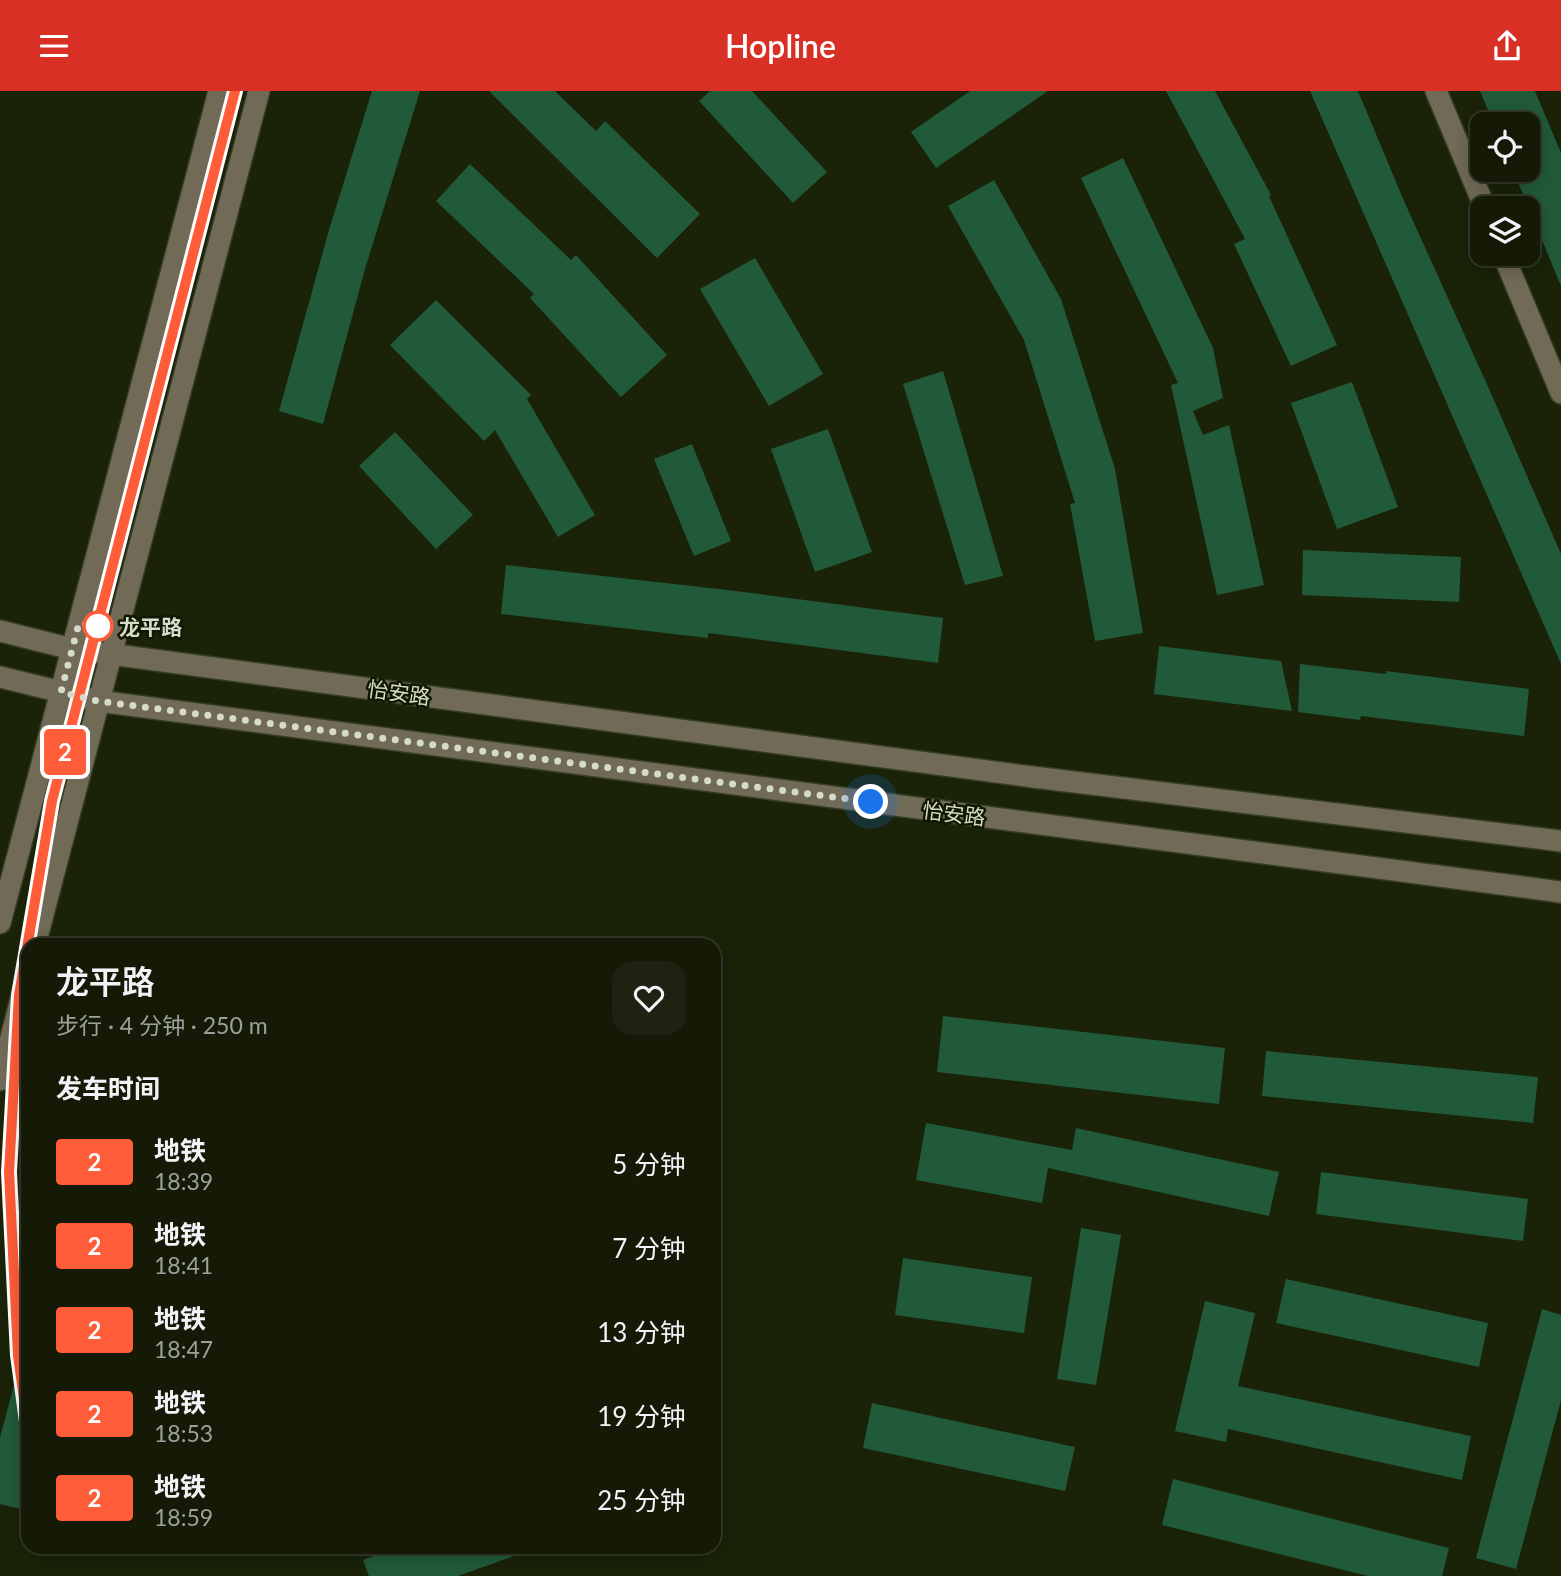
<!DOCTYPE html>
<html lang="zh">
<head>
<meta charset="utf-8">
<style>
  :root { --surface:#141a06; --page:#1d2310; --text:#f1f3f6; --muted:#9da19b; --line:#333828; --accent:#d93025 }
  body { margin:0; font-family:Lato,"Noto Sans SC",sans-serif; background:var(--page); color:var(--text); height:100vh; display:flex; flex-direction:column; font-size:26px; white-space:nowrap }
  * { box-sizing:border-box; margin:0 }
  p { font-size:23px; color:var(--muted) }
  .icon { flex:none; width:38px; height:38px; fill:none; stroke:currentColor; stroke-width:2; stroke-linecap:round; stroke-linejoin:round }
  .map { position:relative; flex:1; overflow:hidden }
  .details { position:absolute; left:21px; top:847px; width:700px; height:616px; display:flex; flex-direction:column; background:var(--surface); border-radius:21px; box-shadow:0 4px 18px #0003,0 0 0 2px var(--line) }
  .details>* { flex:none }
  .badge { padding:0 14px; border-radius:5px; font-size:24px; line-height:46px }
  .buttons { position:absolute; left:1470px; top:21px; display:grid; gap:14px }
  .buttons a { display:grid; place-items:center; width:70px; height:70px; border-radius:14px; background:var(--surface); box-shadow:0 4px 18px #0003,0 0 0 2px var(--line); font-size:35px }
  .you { position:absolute; width:35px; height:35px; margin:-18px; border:5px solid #fff; border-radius:50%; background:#1a73e8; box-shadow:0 0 0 10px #1a73e833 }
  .map>.badge { position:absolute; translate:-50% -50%; box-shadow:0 0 0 4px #fff }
  h2 { padding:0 35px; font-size:26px; line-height:63px }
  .round { display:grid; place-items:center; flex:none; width:74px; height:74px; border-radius:21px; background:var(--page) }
  .summary { display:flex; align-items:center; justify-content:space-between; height:119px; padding:0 35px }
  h1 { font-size:33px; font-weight:600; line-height:52px }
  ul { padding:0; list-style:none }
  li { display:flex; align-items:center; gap:21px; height:84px; padding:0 35px }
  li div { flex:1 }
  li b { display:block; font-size:26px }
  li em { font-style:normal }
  li .badge { min-width:77px; font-weight:700; text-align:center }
  header { display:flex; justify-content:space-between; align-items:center; height:91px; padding:0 35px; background:var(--accent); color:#fff; font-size:32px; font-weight:600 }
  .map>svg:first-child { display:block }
  .building { fill:#215a39 }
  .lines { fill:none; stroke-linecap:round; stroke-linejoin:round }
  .secondary-casing { stroke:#343c23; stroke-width:24 }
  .secondary { stroke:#706a56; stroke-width:21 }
  .line-casing { stroke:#fff; stroke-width:16 }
  .line { stroke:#ff5c39; stroke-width:10 }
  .walk { stroke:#d5dbcb; stroke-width:7; stroke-dasharray:0 12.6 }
  .stop-dot { fill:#fff; stroke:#ff5c39; stroke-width:3.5 }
  .labels { text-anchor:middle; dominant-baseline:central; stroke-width:5; stroke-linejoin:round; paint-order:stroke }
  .stop-label { font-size:21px; font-weight:bold; fill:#d5dbcb; stroke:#111801; text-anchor:start }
  .street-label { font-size:21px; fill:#d5dbcb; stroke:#111801 }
</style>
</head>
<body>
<header><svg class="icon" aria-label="menu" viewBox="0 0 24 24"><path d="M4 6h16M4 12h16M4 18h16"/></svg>Hopline<svg class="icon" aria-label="share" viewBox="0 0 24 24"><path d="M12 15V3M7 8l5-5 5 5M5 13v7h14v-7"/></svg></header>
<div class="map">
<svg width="1561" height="1485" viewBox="0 0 1561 1485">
  <rect width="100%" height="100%" fill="#1a2208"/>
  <g class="building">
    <polygon points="372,0 420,0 365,178 323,333 279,320 329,139"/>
    <polygon points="489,0 555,0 596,40 605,30 700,123 657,167"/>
    <polygon points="710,0 752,0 827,81 793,112 699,10"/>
    <polygon points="970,0 1048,0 936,77 911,41"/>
    <polygon points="1166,0 1215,0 1271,104 1269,105 1337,254 1291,275 1234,153 1245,148"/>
    <polygon points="1310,0 1358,0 1404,110 1490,300 1561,463 1561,573"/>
    <polygon points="1480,0 1535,0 1561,62 1561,195 1513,79 1528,79 1528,33 1494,33"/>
    <polygon points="1123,67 1213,257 1223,307 1193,320 1203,344 1229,334 1264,494 1217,504 1171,294 1178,292 1081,87"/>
    <polygon points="470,73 571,169 576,164 667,264 621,306 530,207 534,203 436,110"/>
    <polygon points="994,89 1061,208 1115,378 1143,542 1095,550 1070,413 1075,412 1024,249 948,115"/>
    <polygon points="755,167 823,283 769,315 700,198"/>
    <polygon points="436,209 531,304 527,308 595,424 558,446 495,339 484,350 390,254"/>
    <polygon points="943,280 1003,485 965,494 903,293"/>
    <polygon points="1352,291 1398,416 1337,438 1291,312"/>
    <polygon points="828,338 872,461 815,481 771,358"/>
    <polygon points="395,341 473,424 436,458 359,375"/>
    <polygon points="692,353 731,450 694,465 654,368"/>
    <polygon points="1303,459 1461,466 1459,511 1302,504"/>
    <polygon points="506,474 736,500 943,527 938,572 708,542 708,547 501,523"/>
    <polygon points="1159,555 1281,570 1292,620 1154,603"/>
    <polygon points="1300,573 1386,583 1386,580 1529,598 1524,645 1361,625 1360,629 1298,621"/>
    <polygon points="943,925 1225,957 1219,1013 937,981"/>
    <polygon points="1266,960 1538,986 1533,1032 1262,1005"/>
    <polygon points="926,1032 1072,1059 1076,1037 1279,1081 1269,1125 1048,1077 1042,1112 916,1089"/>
    <polygon points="1321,1081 1528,1108 1523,1150 1316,1123"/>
    <polygon points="1081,1137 1121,1144 1096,1294 1057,1288"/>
    <polygon points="903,1167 1032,1186 1024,1242 895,1224"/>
    <polygon points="1286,1188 1488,1232 1479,1276 1276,1232"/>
    <polygon points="1205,1210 1255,1222 1238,1295 1471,1345 1462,1389 1228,1338 1226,1351 1175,1340"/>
    <polygon points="1542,1218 1561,1224 1561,1309 1516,1478 1476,1467"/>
    <polygon points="22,1265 28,1266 28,1420 0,1413 0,1346"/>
    <polygon points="872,1312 1075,1356 1065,1400 863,1357"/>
    <polygon points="1173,1388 1449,1457 1442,1485 1368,1485 1162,1434"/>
    <polygon points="399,1456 531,1456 531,1459 458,1485 369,1485 363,1469"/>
  </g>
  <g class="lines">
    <g class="secondary-casing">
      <g id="secondary">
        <polyline points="1436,0 1485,117"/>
        <polyline points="1503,163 1561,302"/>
        <polyline points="0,540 72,558 1033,686 1561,750"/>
        <polyline points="0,586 98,610 1561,801"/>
        <polyline points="0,832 219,0"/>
        <polyline points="35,854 259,0"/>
        <polyline points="0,989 28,881"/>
      </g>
    </g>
    <use href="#secondary" class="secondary"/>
  </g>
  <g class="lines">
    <g class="line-casing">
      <polyline id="line" points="28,1338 18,1264 9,1081 19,904 52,710 235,0"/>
    </g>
    <use href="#line" class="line"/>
    <polyline class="walk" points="98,535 79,532 61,601 98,610 871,711"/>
  </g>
  <circle class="stop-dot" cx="98" cy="535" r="14"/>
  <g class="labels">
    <g class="stop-label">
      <text x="119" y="535">龙平路</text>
    </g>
    <g class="street-label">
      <text transform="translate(399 601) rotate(8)">怡安路</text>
      <text transform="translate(954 722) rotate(7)">怡安路</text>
    </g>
  </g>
</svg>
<div class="buttons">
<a><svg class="icon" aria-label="locate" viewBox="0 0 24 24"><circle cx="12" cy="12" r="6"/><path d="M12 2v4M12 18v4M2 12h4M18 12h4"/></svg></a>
<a><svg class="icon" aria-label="layers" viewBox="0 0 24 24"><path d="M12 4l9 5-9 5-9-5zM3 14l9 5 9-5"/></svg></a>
</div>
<div class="you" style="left:871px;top:711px"></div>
<b class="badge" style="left:65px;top:661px;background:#ff5c39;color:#fff">2</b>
<section class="details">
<div class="summary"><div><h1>龙平路</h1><p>步行 · 4 分钟 · 250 m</p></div><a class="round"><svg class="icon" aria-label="heart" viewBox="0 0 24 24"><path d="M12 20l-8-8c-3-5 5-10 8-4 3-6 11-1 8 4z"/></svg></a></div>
<h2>发车时间</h2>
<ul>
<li><span class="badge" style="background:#ff5c39;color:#fff">2</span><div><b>地铁</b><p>18:39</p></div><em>5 分钟</em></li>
<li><span class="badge" style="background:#ff5c39;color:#fff">2</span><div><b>地铁</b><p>18:41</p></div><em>7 分钟</em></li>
<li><span class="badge" style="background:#ff5c39;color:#fff">2</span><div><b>地铁</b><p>18:47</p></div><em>13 分钟</em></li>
<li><span class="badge" style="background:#ff5c39;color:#fff">2</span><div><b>地铁</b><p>18:53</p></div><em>19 分钟</em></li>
<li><span class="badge" style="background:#ff5c39;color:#fff">2</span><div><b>地铁</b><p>18:59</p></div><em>25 分钟</em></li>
</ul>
</section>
</div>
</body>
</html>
